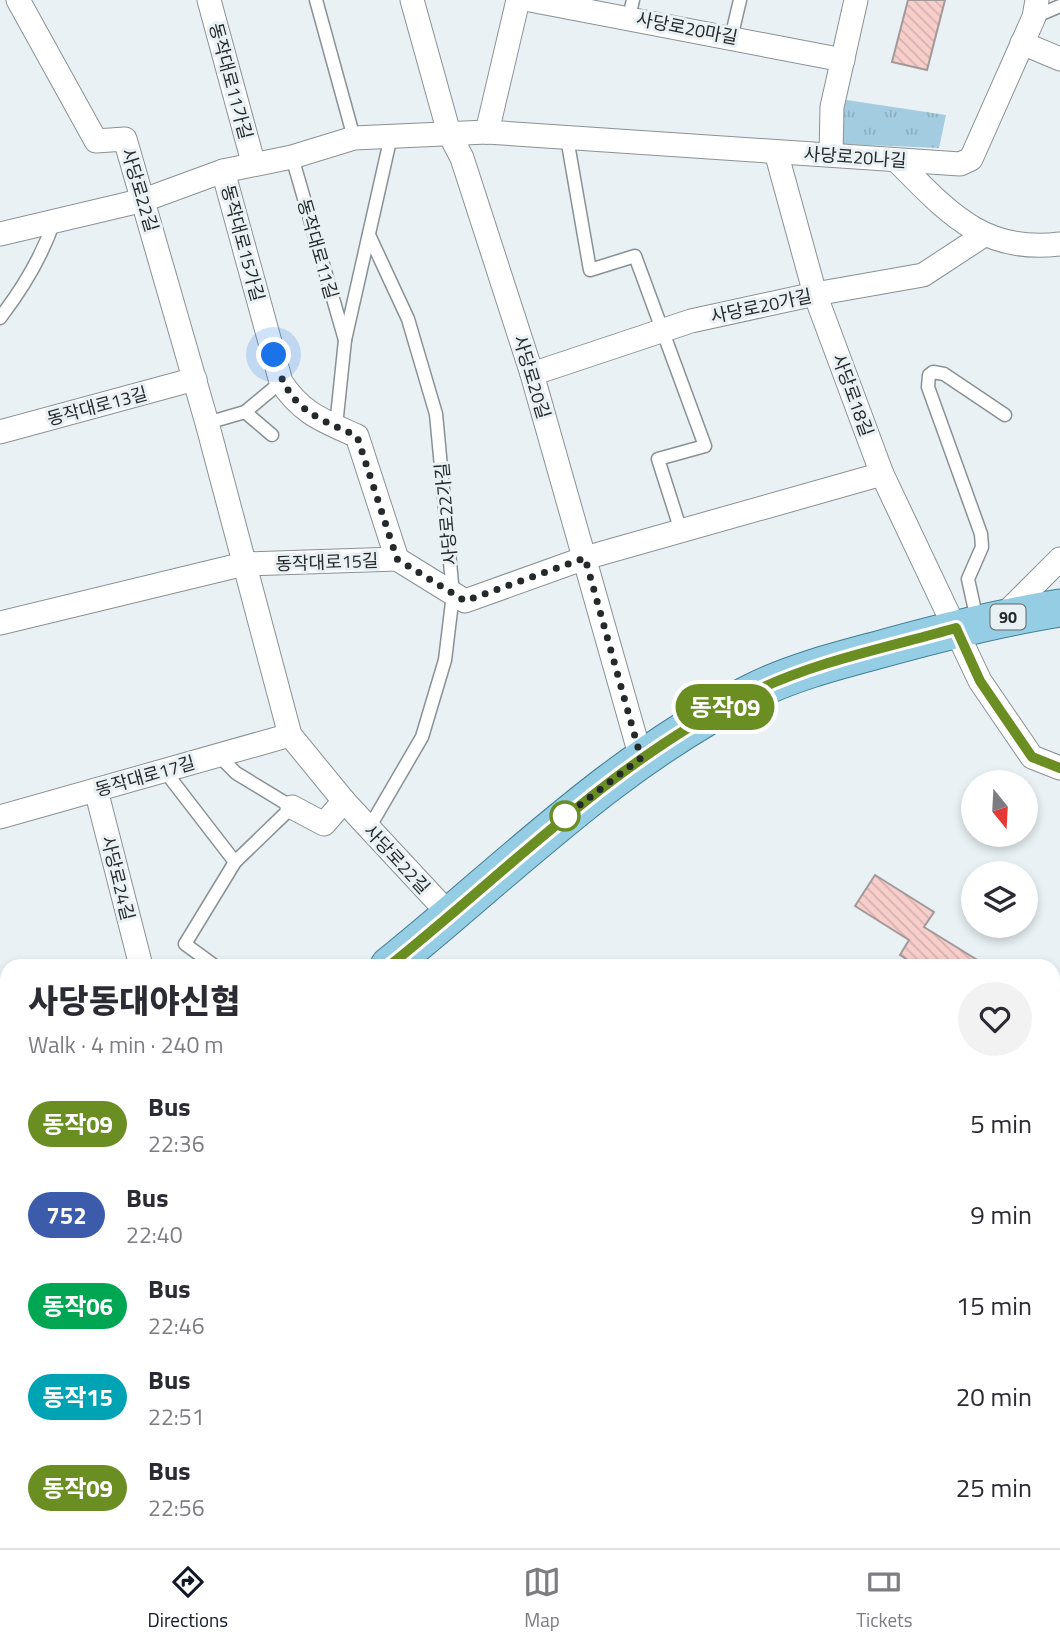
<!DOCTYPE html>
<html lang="en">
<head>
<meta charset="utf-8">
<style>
  :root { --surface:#fff; --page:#f2f2f3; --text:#2b2b33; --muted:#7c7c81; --line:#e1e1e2; --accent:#111827 }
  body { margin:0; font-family:"Titillium Web","Noto Sans KR",sans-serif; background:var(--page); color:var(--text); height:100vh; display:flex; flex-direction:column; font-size:26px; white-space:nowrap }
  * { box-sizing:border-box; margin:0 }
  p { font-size:23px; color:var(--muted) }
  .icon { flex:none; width:38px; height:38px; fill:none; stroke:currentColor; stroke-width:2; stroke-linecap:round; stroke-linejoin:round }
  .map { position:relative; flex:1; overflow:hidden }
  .sheet { position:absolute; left:0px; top:959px; width:1060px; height:590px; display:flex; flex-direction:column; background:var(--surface); border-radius:21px 21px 0 0; box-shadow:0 4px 10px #0003 }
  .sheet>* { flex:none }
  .badge { padding:0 14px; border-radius:23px; font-size:24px; line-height:46px }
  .needle { width:46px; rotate:162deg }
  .tools { position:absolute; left:961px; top:770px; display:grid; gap:14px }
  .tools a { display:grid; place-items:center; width:77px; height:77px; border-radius:50%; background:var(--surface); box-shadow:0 4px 10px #0003; font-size:35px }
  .you { position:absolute; width:35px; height:35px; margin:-18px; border:5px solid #fff; border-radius:50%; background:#1a73e8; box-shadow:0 0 0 10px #1a73e833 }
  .map>.badge { position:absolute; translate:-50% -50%; box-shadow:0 0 0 4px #fff }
  .round { display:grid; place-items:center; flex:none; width:74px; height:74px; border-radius:37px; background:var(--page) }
  .summary { display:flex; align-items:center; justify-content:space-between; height:119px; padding:0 28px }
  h1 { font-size:33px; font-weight:800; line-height:52px }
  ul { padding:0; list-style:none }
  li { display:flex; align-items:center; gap:21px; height:91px; padding:0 28px }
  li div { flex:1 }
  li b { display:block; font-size:26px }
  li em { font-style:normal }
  li .badge { min-width:77px; font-weight:700; text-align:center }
  .tab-bar { display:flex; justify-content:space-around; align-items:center; height:98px; border-top:2px solid var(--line); background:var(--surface); font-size:19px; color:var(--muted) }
  .tab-bar a { display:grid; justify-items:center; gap:4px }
  .tab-bar .active { color:var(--accent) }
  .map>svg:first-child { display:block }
  .park { fill:url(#park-tufts) }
  .building { fill:url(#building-back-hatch); stroke:#a29999; stroke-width:2 }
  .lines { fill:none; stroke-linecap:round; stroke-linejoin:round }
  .service-casing { stroke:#8a9194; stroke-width:15 }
  .minor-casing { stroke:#8a9194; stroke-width:25 }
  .primary-casing { stroke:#407e97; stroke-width:39 }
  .service { stroke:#fff; stroke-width:12 }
  .minor { stroke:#fff; stroke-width:23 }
  .primary { stroke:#95cde4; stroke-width:37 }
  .line-casing { stroke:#fff; stroke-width:16 }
  .line { stroke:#6b8e23; stroke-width:10 }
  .walk { stroke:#26292a; stroke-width:7; stroke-dasharray:0 12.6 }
  .stop-dot { fill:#fff; stroke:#6b8e23; stroke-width:3.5 }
  .labels { text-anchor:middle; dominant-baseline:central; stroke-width:6; stroke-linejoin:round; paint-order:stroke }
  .shield { fill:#e9f1f4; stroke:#606567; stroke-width:2 }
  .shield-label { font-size:16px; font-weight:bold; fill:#26292a }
  .street-label { font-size:18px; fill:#26292a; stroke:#e9f1f4 }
</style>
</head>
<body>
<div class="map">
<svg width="1060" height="1548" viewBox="0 0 1060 1548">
  <defs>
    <pattern id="park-tufts" width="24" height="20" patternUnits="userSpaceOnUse" patternTransform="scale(1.75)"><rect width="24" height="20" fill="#a3cce0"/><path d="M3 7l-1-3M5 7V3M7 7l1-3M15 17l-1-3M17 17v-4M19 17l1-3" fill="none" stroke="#8cafc0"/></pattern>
    <pattern id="building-back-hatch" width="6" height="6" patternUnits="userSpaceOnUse" patternTransform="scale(1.75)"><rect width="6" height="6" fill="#f8cecb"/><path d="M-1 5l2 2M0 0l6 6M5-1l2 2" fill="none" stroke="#d4b1ae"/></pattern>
  </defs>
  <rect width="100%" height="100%" fill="#e9f1f4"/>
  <g class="park">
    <polygon points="840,99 946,115 939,148 843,144"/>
    <polygon points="1054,1234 1060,1239 1060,1548 937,1548 927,1542 1054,1542"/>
  </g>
  <g class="building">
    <polygon points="908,0 945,0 927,70 892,62"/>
    <polygon points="875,875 934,912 924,927 987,966 917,966 900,955 909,940 855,906"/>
  </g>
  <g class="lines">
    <g class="service-casing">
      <g id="service">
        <polyline points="316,0 354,138"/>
        <polyline points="629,17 633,0"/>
        <polyline points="1034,17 1060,6"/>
        <polyline points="731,38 740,0"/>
        <polyline points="567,138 590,270 635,256 705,446 658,459 681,531"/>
        <polyline points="292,157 345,340"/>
        <path d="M0,318c23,-30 42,-61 54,-97"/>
        <polyline points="245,412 281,382"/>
        <polyline points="207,423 245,412 272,435"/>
        <polyline points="336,426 345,340 391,136"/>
        <polyline points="977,620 968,579 982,547 981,534 928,387 929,375 933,372 944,374 1005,415"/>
        <polyline points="164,770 235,862"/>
        <polyline points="369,828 422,737 445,660 453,594 436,414 408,319 369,235"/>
        <polyline points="215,966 185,944 235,862 292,807 236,773 219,756"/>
        <polyline points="1054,1070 1060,1074"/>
      </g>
    </g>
    <g class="minor-casing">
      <g id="minor">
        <polyline points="18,0 96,141 125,139 207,423 290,735 344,801 451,916"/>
        <polyline points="209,0 253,162"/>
        <polyline points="412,0 449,133 462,158 532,374 641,758"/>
        <polyline points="530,0 843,60"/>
        <polyline points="1022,43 1060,59"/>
        <polyline points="487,132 518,0"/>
        <polyline points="776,152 815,294 882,474 980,681 1032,757 1060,768"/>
        <polyline points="831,155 832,107 856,0"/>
        <path d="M896,160c50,50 86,94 164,84"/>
        <path d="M223,171l58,211c21,32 43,39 76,54l40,123"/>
        <polyline points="0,234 144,200 223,171 292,157 354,138 487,132 960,164 971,159 1034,17 1037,0"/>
        <polyline points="532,374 691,321 815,294 923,275 984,235"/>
        <polyline points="0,432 195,379"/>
        <polyline points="1003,616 1060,559"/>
        <polyline points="0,623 244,564 397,559 465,601 585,558 882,474"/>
        <polyline points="96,790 141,966"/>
        <polyline points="292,807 324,824 344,801"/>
        <polyline points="0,817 290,735"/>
        <polyline points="0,1085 7,1111"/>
        <polyline points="0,1414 7,1409"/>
        <polyline points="0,1523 7,1534"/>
        <polyline points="860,1542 870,1548"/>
        <polyline points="208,1548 210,1542"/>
      </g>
    </g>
    <g class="primary-casing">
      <g id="primary">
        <path d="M389,966c119,-96 226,-206 364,-274 38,-19 80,-30 121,-41 61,-17 123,-33 186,-43"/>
        <polyline points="0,1277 7,1271"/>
      </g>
    </g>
    <use href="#service" class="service"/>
    <use href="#minor" class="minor"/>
    <use href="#primary" class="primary"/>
  </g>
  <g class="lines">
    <g class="line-casing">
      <path id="line" d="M389,966c119,-95 226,-207 364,-274 64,-31 136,-45 203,-64l24,53 52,76 28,11"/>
    </g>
    <use href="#line" class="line"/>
    <path class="walk" d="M274,355c14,53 36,60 83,81l40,123 68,42 120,-43 56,200 -78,60 2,-2"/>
  </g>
  <circle class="stop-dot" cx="565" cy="816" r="14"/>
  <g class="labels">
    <rect class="shield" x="990.5" y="604.5" width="35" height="25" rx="5"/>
    <g class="shield-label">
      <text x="1008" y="617">90</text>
    </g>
    <g class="street-label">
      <text transform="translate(687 28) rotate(11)">사당로20마길</text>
      <text transform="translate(231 81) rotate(75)">동작대로11가길</text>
      <text transform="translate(855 157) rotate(4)">사당로20나길</text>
      <text transform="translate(140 190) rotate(73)">사당로22길</text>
      <text transform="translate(243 243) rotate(75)">동작대로15가길</text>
      <text transform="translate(318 249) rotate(74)">동작대로11길</text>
      <text transform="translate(761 306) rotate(-12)">사당로20가길</text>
      <text transform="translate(532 377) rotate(73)">사당로20길</text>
      <text transform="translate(853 395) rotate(70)">사당로18길</text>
      <text transform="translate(97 406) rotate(-15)">동작대로13길</text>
      <text transform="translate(446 514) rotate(-95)">사당로22가길</text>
      <text transform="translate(327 562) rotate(-2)">동작대로15길</text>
      <text transform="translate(145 776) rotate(-16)">동작대로17길</text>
      <text transform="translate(397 859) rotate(47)">사당로22길</text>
      <text transform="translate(118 878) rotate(76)">사당로24길</text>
    </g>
  </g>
</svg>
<div class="tools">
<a><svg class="needle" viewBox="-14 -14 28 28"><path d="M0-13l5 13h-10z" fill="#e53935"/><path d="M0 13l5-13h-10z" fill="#7c7c81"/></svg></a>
<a><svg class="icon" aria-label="layers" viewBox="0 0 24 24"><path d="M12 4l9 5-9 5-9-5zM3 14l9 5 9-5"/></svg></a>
</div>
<div class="you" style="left:274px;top:355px"></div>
<b class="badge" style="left:725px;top:707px;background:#6b8e23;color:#fff">동작09</b>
<section class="sheet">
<div class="summary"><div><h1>사당동대야신협</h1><p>Walk · 4 min · 240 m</p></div><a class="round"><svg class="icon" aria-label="heart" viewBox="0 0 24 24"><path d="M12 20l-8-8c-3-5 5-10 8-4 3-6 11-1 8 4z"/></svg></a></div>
<ul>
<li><span class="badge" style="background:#6b8e23;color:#fff">동작09</span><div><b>Bus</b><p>22:36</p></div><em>5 min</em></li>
<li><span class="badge" style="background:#3d5bab;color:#fff">752</span><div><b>Bus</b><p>22:40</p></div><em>9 min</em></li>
<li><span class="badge" style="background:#00a651;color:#fff">동작06</span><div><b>Bus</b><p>22:46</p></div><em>15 min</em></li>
<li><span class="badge" style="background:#00a3b4;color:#fff">동작15</span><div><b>Bus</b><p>22:51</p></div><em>20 min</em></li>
<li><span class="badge" style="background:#6b8e23;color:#fff">동작09</span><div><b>Bus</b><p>22:56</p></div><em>25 min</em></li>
</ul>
</section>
</div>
<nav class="tab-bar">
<a class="active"><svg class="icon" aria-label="directions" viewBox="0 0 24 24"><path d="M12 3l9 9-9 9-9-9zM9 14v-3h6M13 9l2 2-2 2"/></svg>Directions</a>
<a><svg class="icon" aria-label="map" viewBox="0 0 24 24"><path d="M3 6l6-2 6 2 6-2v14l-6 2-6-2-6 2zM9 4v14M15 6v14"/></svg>Map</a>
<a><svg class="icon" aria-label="tickets" viewBox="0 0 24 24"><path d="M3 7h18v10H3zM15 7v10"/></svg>Tickets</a>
</nav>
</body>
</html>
